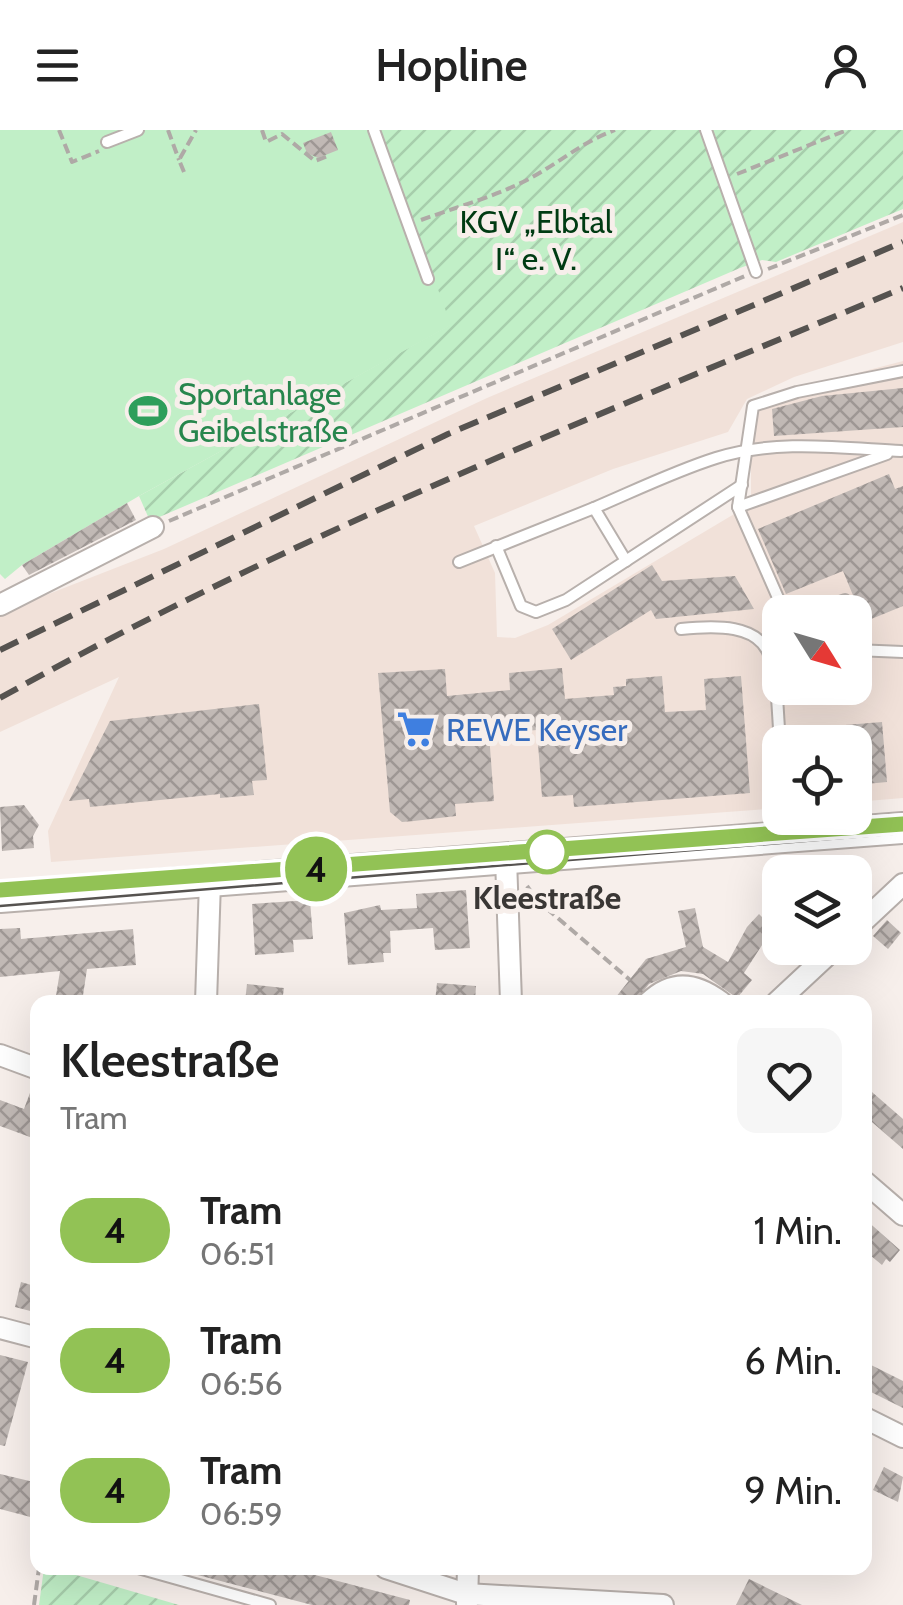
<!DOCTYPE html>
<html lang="de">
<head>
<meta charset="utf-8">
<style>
  :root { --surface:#fff; --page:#f6f6f6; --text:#222; --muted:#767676 }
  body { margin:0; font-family:Cabin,sans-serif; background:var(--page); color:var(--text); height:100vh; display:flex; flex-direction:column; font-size:38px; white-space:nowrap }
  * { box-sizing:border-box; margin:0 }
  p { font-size:32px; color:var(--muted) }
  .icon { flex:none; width:55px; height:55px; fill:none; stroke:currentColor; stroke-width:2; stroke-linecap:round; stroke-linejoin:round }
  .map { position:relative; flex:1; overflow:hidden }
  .side { position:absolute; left:30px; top:865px; width:842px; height:580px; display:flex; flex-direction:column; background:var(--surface); border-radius:20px; box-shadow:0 10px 40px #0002 }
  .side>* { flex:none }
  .badge { padding:0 20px; border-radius:32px; font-size:35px; line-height:65px }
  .needle { width:65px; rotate:127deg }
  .fabs { position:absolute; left:762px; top:465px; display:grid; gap:20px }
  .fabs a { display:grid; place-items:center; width:110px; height:110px; border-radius:20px; background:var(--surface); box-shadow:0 10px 40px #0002; font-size:50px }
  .map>.badge { position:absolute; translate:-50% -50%; box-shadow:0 0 0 5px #fff }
  .round { display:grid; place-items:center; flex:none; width:105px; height:105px; border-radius:20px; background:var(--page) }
  .overview { display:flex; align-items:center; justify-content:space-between; height:170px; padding:0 30px }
  h1 { font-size:48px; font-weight:600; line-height:75px }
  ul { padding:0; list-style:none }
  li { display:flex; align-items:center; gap:30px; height:130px; padding:0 30px }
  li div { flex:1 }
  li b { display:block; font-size:38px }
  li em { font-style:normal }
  li .badge { min-width:110px; font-weight:700; text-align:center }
  header { display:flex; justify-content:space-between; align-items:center; height:130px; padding:0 30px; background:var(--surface); font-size:45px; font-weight:600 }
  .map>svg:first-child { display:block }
  .built { fill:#f1e1d9; fill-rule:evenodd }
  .garden { fill:url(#garden-furrows) }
  .pitch { fill:#c1efc7 }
  .building { fill:url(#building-cross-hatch) }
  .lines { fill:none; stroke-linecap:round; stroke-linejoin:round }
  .service-casing { stroke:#b8b0ac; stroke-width:14 }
  .minor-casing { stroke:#b8b0ac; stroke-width:24 }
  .secondary-casing { stroke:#b8b0ac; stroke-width:34 }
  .path { stroke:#afa9a6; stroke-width:4; stroke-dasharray:10 5; stroke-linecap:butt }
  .service { stroke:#fff; stroke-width:10 }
  .minor { stroke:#fff; stroke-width:20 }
  .secondary { stroke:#fff; stroke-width:30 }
  .tram { stroke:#565350; stroke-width:2.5 }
  .rail { stroke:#565350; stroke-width:6; stroke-dasharray:20 10; stroke-linecap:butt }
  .line-casing { stroke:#fff; stroke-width:22 }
  .line { stroke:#92c255; stroke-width:15 }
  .stop-dot { fill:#fff; stroke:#92c255; stroke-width:5 }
  .labels { text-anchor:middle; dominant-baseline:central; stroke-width:10; stroke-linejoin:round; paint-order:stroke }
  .park-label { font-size:32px; fill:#003b13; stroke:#f7efeb }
  .leisure-label { font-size:32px; fill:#27864d; stroke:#f7efeb; text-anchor:start }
  .shop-label { font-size:32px; fill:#366cbe; stroke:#f7efeb; text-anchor:start }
  .stop-label { font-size:32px; font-weight:bold; fill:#3a3735; stroke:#f7efeb }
</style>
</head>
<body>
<header><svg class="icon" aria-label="menu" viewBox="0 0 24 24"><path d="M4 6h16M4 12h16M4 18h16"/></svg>Hopline<svg class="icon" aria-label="person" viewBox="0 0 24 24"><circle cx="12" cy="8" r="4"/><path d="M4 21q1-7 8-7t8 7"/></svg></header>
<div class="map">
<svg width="903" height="1475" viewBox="0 0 903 1475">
  <defs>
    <pattern id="garden-furrows" width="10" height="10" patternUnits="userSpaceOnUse" patternTransform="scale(2.5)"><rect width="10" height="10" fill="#c1efc7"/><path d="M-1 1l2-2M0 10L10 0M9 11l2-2" fill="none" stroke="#a7ceac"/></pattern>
    <pattern id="building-cross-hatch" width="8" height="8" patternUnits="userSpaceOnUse" patternTransform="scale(2.5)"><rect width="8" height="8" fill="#c1b9b5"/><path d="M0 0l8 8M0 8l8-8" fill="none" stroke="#9e9794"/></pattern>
  </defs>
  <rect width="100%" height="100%" fill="#f7efeb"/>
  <path class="built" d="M903,92v120l-109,35 -47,22 -19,33 -115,37 -139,57 21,47 2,64 18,1 33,-13 203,-121v-103l152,-40v437l-48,4v-60h-75v66l-729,54 -3,-31 71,-154 -119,55v-119l164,-64 323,-151zM780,482h75v76h-75z"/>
  <g class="garden">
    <polygon points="380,0 903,0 903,79 776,132 762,130 740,138 150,391 139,366 450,195"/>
    <polygon points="44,1438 52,1438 179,1475 39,1475"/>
  </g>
  <polygon class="pitch" points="0,0 380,0 451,195 139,366 22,435 5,449 0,444"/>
  <g class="building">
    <polygon points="331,2 338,20 318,28 307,23 303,13"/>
    <polygon points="903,258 903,297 774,306 772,279 822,266"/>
    <polygon points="889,344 895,359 903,356 903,476 864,492 843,441 786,464 758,399"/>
    <polygon points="127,373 136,390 29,445 22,435"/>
    <polygon points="652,435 662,451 735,446 754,479 656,489 651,480 571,530 552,499"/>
    <polygon points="562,538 565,569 614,565 613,557 626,556 626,549 662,546 665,582 706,580 704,549 741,546 750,663 574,677 573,665 542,667 537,600 489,604 494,671 455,674 456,686 414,691 402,692 390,682 378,543 445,539 447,566 510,560 509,543"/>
    <polygon points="259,574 267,650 252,651 254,665 220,668 220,664 90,677 89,669 69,671 110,591"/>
    <polygon points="882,592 887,652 855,655 855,612 834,612 833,596"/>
    <polygon points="24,675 39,695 33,706 34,718 2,721 0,677"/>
    <polygon points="466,760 470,818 435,820 433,798 390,801 391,823 383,823 384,832 348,835 344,783 380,775 381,780 417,778 416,764"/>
    <polygon points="310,770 313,809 293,810 294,822 255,825 252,774"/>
    <polygon points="695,778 703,817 728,832 747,797 759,784 773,798 744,843 752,850 737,868 703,844 681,841 649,854 635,872 612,872 646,829 686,817 678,781"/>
    <polygon points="887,790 901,803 888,819 873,806"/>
    <polygon points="20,798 21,809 133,799 136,835 87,839 82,872 55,872 60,841 0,847 0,799"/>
    <polygon points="437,853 476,856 475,872 435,872"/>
    <polygon points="247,854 284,858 282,872 245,872"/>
    <polygon points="34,952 38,952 38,1010 0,996 0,970 24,979"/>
    <polygon points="865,956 903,989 903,1019 865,986"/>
    <polygon points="865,1089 900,1120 890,1132 886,1129 882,1135 865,1121"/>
    <polygon points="21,1152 38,1157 38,1183 15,1177"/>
    <polygon points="0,1225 28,1232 5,1316 0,1315"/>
    <polygon points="871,1235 903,1251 903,1278 865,1259"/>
    <polygon points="884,1337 903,1347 898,1372 873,1360"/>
    <polygon points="0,1344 38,1353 38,1389 0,1379"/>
    <polygon points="190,1438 305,1438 316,1440 315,1445 410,1470 409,1475 312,1475 190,1443"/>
    <polygon points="749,1449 802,1475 736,1475"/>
  </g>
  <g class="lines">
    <g class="service-casing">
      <g id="service">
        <polyline points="374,0 428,149"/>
        <polyline points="706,0 756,142"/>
        <polyline points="107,12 138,0"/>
        <polyline points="738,377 887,324"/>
        <path d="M594,378c40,-17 81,-37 122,-50 58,-19 126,-10 185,-7"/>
        <polyline points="496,416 521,476 536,482 566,470 742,355"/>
        <polyline points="459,432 594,378 626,431"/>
        <polyline points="792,482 779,470 738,377 753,276 797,262 903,241"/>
        <polyline points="812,482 845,470"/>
        <path d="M681,499c104,-11 92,29 99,113"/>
        <polyline points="855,520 903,522"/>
        <polyline points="138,1438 270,1475"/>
      </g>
    </g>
    <g class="minor-casing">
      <g id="minor">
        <polyline points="0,475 153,397"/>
        <polyline points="506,729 511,872"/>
        <polyline points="855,799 903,754"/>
        <polyline points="206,872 210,752"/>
        <path d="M649,872c24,-23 47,-19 72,0"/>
        <polyline points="777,872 835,818"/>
        <polyline points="0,925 38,939"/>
        <polyline points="865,1052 903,1085"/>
        <polyline points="0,1198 38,1208"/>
        <polyline points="865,1288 903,1307"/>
        <polyline points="386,1438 466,1464 663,1475"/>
        <polyline points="467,1473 468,1438"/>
      </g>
    </g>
    <g class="secondary-casing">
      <polyline id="secondary" points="0,767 903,698"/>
    </g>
    <g class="path">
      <polyline points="59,0 72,32 99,21"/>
      <polyline points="168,0 179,30"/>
      <polyline points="262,0 266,12 282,4 315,31 328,26"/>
      <polyline points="184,42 179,30 196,0"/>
      <polyline points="737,44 847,0"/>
      <path d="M421,90c41,-15 88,-27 125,-51 26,-16 40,-28 69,-39"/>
      <polyline points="768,139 903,85"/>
      <polyline points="169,391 745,146"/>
      <polyline points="527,756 538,771 630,850"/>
      <polyline points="34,1475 39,1438"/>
    </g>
    <use href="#service" class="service"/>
    <use href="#minor" class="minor"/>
    <use href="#secondary" class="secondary"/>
    <polyline class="tram" points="0,776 903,703"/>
    <g class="rail">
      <polyline points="0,520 448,304 903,112"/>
      <path d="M0,568c288,-161 599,-283 903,-410"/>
    </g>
  </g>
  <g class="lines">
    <g class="line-casing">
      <polyline id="line" points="0,760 903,694"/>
    </g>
    <use href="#line" class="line"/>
  </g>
  <defs>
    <g id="stadium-bare" transform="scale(3)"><path d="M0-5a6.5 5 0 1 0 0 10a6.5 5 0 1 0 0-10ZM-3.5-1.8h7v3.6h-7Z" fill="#2e9e5b" stroke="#f7efeb" stroke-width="2.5" paint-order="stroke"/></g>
    <g id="supermarket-bare" transform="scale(3)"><path d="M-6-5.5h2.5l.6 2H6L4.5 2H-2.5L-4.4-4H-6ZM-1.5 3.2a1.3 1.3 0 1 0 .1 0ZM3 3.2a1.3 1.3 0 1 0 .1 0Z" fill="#3f7fe0" stroke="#f7efeb" stroke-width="2.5" paint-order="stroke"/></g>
  </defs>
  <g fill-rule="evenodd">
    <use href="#stadium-bare" x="148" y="281"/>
    <use href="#supermarket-bare" x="416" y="599"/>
  </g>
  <circle class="stop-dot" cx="547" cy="722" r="20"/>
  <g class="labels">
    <g class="park-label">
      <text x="536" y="91">KGV „Elbtal<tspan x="536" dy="37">I“ e. V.</tspan></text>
    </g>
    <g class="leisure-label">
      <text x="178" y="263">Sportanlage<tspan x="178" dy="37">Geibelstraße</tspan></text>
    </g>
    <g class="shop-label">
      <text x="446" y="599">REWE Keyser</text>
    </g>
    <g class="stop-label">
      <text x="547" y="767">Kleestraße</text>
    </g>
  </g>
</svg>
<div class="fabs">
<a><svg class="needle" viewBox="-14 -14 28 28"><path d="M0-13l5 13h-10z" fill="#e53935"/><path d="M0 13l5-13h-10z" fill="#767676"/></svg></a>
<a><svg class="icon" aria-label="locate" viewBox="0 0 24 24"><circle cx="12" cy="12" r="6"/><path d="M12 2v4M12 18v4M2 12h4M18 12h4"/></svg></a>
<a><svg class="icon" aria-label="layers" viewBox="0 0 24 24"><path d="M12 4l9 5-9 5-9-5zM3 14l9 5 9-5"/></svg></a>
</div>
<b class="badge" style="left:316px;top:739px;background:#92c255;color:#111">4</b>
<section class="side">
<div class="overview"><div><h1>Kleestraße</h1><p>Tram</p></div><a class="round"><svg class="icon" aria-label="heart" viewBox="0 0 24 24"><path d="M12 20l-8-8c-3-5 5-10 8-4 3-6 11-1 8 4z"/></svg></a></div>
<ul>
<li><span class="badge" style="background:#92c255;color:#111">4</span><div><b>Tram</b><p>06:51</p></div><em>1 Min.</em></li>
<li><span class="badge" style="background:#92c255;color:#111">4</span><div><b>Tram</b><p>06:56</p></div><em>6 Min.</em></li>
<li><span class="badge" style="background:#92c255;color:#111">4</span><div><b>Tram</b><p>06:59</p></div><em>9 Min.</em></li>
</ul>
</section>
</div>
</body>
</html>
